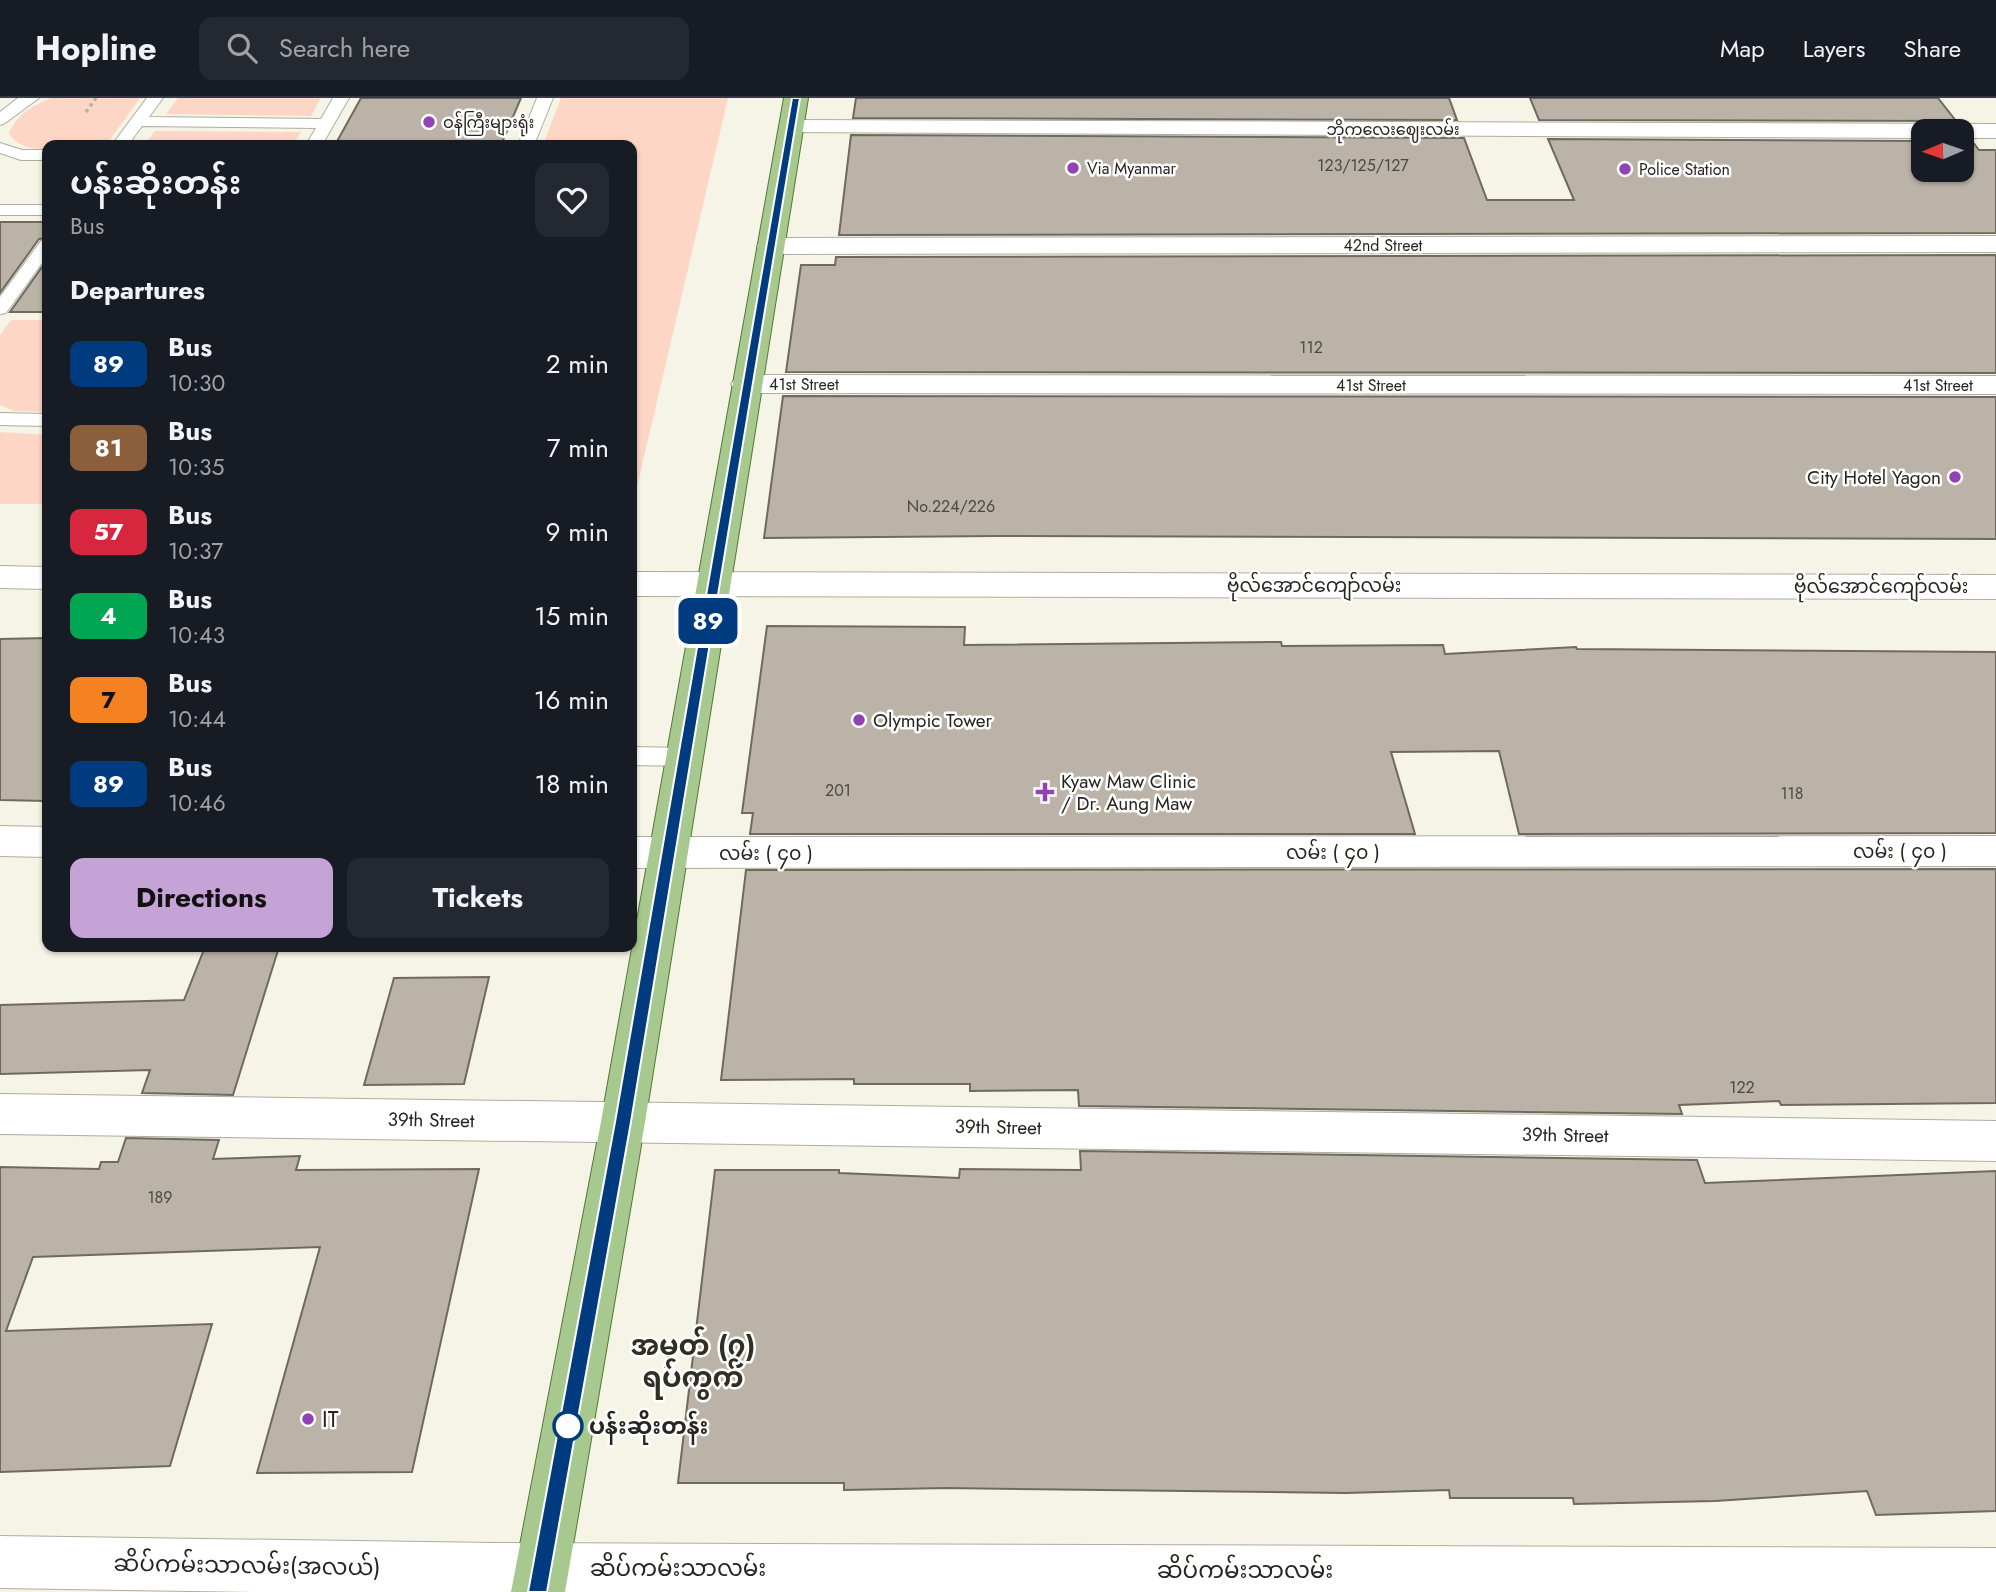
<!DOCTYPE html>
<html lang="en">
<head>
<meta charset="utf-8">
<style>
  :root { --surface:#171b24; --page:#242831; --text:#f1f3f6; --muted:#9ea1a6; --line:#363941; --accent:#c6a3d7 }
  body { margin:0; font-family:Jost,"Noto Sans Myanmar",sans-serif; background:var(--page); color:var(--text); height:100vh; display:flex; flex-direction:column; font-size:26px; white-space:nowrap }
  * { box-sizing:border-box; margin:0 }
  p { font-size:23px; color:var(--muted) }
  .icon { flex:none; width:38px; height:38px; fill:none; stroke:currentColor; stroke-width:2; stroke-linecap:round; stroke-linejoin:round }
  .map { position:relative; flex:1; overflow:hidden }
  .sheet { position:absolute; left:42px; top:42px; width:595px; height:812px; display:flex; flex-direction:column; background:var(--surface); border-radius:14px; box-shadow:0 2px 5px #0004 }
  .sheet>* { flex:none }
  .badge { padding:0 14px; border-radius:10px; font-size:24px; line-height:46px }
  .needle { width:46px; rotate:268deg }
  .controls { position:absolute; left:1911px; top:21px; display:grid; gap:14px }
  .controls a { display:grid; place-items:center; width:63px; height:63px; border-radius:14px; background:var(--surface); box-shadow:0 2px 5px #0004; font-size:35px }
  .map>.badge { position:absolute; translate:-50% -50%; box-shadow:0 0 0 4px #fff }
  h2 { padding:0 28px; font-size:26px; line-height:63px }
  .round { display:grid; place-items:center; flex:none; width:74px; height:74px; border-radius:14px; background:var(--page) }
  .overview { display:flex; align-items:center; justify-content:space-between; height:119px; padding:0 28px }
  h1 { font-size:33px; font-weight:700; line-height:52px }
  .primary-button { display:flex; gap:14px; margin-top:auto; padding:14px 28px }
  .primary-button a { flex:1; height:80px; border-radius:14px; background:var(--accent); color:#111; font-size:28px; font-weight:700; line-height:80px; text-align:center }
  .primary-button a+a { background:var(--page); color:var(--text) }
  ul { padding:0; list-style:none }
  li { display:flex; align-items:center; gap:21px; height:84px; padding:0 28px }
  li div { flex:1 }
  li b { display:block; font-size:26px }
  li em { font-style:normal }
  li .badge { min-width:77px; font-weight:700; text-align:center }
  header { display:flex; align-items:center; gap:42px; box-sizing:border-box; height:98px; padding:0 35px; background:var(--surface); border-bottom:2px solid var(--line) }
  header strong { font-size:33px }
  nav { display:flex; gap:38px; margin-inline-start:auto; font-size:24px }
  .search { width:490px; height:63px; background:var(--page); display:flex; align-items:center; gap:18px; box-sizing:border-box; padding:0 24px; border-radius:14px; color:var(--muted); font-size:26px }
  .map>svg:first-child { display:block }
  .green { fill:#fdd6c6 }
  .building { fill:#bcb3a8; stroke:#70695f; stroke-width:2 }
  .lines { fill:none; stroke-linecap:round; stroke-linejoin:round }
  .lane-casing { stroke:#aeada0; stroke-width:2 }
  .street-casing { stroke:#aeada0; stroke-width:2 }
  .secondary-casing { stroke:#aeada0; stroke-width:2 }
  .primary-casing { stroke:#547836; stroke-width:2 }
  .path { stroke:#b4b3a8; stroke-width:3.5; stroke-dasharray:3.5 3.5; stroke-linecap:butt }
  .lane { fill:#fff; fill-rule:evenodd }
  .street { fill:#fff; fill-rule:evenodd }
  .secondary { fill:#fff; fill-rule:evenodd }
  .primary { fill:#a7c88e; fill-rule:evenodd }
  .line { fill:#003b80; stroke:#fff; stroke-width:2 }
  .poi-dot { fill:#9242b2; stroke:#fff; stroke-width:2.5 }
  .stop-dot { fill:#fff; stroke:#003b80; stroke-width:3.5 }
  .labels { text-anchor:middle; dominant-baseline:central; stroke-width:5; stroke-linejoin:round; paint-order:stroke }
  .far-poi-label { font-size:16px; fill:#262520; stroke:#fff; text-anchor:start }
  .far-street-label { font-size:16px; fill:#262520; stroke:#fff }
  .number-label { font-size:16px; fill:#4c4842 }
  .poi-label { font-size:19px; fill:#262520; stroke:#fff; text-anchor:start }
  .street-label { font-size:19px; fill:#262520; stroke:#fff }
  .near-poi-label { font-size:23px; fill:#262520; stroke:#fff; text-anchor:start }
  .near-stop-label { font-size:23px; font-weight:bold; fill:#262520; stroke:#fff; text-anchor:start }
  .near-street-label { font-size:23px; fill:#262520; stroke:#fff }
  .near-quarter-label { font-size:28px; font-weight:bold; fill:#302f24; stroke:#fff }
</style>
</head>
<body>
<header>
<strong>Hopline</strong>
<div class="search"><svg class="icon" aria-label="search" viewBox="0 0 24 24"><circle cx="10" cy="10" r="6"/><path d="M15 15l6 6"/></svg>Search here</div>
<nav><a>Map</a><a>Layers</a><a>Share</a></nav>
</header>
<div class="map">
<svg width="1996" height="1494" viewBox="0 0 1996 1494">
  <rect width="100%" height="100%" fill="#f5f4e6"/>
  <g class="green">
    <path d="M51,0h89l-34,47h-59v4c-17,0 -27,-2 -38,-15 8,-21 23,-27 42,-36z"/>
    <polygon points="178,0 321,0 311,18 166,16"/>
    <polygon points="561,0 728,0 632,410 632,47 543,47"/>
    <polygon points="155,33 301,34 293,47 145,47"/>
    <polygon points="11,222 47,222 47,314 14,313 0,307 0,237"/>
    <polygon points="0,334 47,337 47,406 0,406"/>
  </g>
  <g class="building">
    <polygon points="361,0 521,0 501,47 335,47"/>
    <polygon points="856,0 1449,0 1457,22 853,20"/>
    <polygon points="1530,0 1938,0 1956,23 1539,22"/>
    <polygon points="851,37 1464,40 1487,102 1574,102 1548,41 1923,43 1923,72 1962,72 1962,43 1972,43 1979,52 1996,52 1996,135 839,137"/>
    <polygon points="0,124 47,124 47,140 39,141 0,195"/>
    <polygon points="1996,157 1996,275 786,274 801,167 835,167 836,159"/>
    <polygon points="47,162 47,214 10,214"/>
    <polygon points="783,298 1996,299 1996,441 997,438 764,440"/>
    <polygon points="767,528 965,529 964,547 1281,544 1282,548 1443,547 1445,556 1576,549 1577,551 1996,554 1996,735 1519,736 1499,653 1391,654 1415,736 750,736 753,715 742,715"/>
    <polygon points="47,540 47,703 0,702 0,541"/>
    <polygon points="1996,771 1996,1005 1781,1007 1779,1003 1679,1007 1682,1016 1079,1008 1078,992 970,993 970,986 854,986 854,981 721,982 746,772"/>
    <polygon points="205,849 279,849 233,997 142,995 150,972 0,976 0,907 184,902"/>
    <polygon points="489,879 464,986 364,987 394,880"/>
    <polygon points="126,1040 219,1042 213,1061 300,1058 296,1072 479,1071 412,1374 257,1375 320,1149 33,1159 6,1233 212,1226 170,1368 0,1374 0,1069 99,1071 101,1064 118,1064"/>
    <polygon points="1080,1053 1697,1062 1705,1085 1996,1073 1996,1413 1876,1417 1867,1393 1715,1403 1574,1406 1573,1400 1450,1400 1449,1392 1346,1395 945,1390 844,1392 844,1385 678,1385 715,1072 839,1072 839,1075 959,1080 960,1071 1081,1072"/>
  </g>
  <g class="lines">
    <g class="lane-casing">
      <g id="lane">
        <polygon points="39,0 5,25 0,27 0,14 18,0"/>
        <polygon points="147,0 163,0 149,19 321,21 333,0 349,0 322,47 306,47 316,30 142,28 128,47 112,47"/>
        <polygon points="537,0 553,0 534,47 518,47"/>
        <polygon points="0,45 22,52 47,52 47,62 21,62 0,55"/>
        <rect x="0" y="107" width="47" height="10"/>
        <polygon points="47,142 47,158 6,215 0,216 0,199 41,143"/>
        <polygon points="0,315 47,316 47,328 0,327"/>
        <polygon points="632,649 684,650 692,653 696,659 692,665 684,668 632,667"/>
      </g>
    </g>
    <g class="street-casing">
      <g id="street">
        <polygon points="1996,138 1996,154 770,156 761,154 757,148 761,142 770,140"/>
        <polygon points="746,277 1996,278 1996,296 746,295 736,292 731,286 736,280"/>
        <polygon points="0,728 47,729 47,759 0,758"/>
        <polygon points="1996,738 1996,768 632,770 632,739"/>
        <polygon points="0,996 1996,1023 1996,1063 0,1036"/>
        <polygon points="0,1438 494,1445 1996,1450 1996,1494 255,1494 0,1490"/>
      </g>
    </g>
    <g class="secondary-casing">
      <g id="secondary">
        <polygon points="791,22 1996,26 1996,40 1962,40 1962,33 1923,33 1923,40 782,34 779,29 782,24"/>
        <polygon points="0,468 47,469 47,491 0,490"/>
        <polygon points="632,474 1996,477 1996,501 632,498"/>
      </g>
    </g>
    <g class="primary-casing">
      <polygon id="primary" points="784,0 808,0 645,1024 565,1494 511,1494 601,1024"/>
    </g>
    <polyline class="path" points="86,14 96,0"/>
    <use href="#lane" class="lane"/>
    <use href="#street" class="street"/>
    <use href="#secondary" class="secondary"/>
    <use href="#primary" class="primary"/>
  </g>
  <polygon class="line" points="792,0 800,0 631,1024 547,1494 528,1494 615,1024"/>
  <g class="poi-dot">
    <circle cx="429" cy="24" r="7"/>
    <circle cx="1073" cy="70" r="7"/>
    <circle cx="1625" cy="71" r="7"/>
    <circle cx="1955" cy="379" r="7"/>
    <circle cx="859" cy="622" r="7"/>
    <path d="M1041.5 683.5h7v7h7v7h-7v7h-7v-7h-7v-7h7z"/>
    <circle cx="308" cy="1321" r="7"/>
  </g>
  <circle class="stop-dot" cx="568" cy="1328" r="14"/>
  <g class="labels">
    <g class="far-poi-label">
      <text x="443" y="24">ဝန်ကြီးများရုံး</text>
      <text x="1087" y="70">Via Myanmar</text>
      <text x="1639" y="71">Police Station</text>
    </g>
    <g class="far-street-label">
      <text x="1393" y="31">ဘိုကလေးဈေးလမ်း</text>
      <text x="1383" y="147">42nd Street</text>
      <text x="804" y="286">41st Street</text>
      <text x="1371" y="287">41st Street</text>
      <text x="1938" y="287">41st Street</text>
    </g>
    <g class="number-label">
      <text x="1363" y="67">123/125/127</text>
      <text x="1311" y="249">112</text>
      <text x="951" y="408">No.224/226</text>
      <text x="838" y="692">201</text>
      <text x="1792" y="695">118</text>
      <text x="1742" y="989">122</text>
      <text x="160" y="1099">189</text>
    </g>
    <g class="poi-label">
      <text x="1941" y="379" text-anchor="end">City Hotel Yagon</text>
      <text x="873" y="622">Olympic Tower</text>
      <text x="1061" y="683">Kyaw Maw Clinic<tspan x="1061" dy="22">/ Dr. Aung Maw</tspan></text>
    </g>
    <g class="street-label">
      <text x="1314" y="487">ဗိုလ်အောင်ကျော်လမ်း</text>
      <text x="1881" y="488">ဗိုလ်အောင်ကျော်လမ်း</text>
      <text x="1900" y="753">လမ်း ( ၄၀ )</text>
      <text x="1333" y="754">လမ်း ( ၄၀ )</text>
      <text x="766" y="755">လမ်း ( ၄၀ )</text>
      <text transform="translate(431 1022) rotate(1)">39th Street</text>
      <text transform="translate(998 1029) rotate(1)">39th Street</text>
      <text transform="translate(1565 1037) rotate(1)">39th Street</text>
    </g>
    <g class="near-poi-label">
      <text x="322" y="1321">IT</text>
    </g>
    <g class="near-stop-label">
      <text x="589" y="1328">ပန်းဆိုးတန်း</text>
    </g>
    <g class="near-street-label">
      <text transform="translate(247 1467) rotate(1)">ဆိပ်ကမ်းသာလမ်း(အလယ်)</text>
      <text x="678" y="1470">ဆိပ်ကမ်းသာလမ်း</text>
      <text x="1245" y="1472">ဆိပ်ကမ်းသာလမ်း</text>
    </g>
    <g class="near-quarter-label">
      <text x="693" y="1247">အမှတ် (၇)<tspan x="693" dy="32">ရပ်ကွက်</tspan></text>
    </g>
  </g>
</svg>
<div class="controls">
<a><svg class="needle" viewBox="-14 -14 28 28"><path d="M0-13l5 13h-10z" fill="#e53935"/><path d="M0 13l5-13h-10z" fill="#9ea1a6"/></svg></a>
</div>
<b class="badge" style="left:708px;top:523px;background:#003b80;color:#fff">89</b>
<section class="sheet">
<div class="overview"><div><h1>ပန်းဆိုးတန်း</h1><p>Bus</p></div><a class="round"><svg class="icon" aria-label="heart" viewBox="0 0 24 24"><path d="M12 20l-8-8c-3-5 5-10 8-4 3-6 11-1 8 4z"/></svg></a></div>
<h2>Departures</h2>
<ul>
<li><span class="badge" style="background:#003b80;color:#fff">89</span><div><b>Bus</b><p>10:30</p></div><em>2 min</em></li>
<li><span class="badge" style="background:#8b5e3c;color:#fff">81</span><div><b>Bus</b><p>10:35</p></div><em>7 min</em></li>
<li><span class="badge" style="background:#d7263d;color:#fff">57</span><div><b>Bus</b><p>10:37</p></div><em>9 min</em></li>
<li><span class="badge" style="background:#00a651;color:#fff">4</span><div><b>Bus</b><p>10:43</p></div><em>15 min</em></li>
<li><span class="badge" style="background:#f58220;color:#111">7</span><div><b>Bus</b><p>10:44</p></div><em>16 min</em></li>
<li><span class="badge" style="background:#003b80;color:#fff">89</span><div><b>Bus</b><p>10:46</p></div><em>18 min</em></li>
</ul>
<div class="primary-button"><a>Directions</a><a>Tickets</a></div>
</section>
</div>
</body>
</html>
